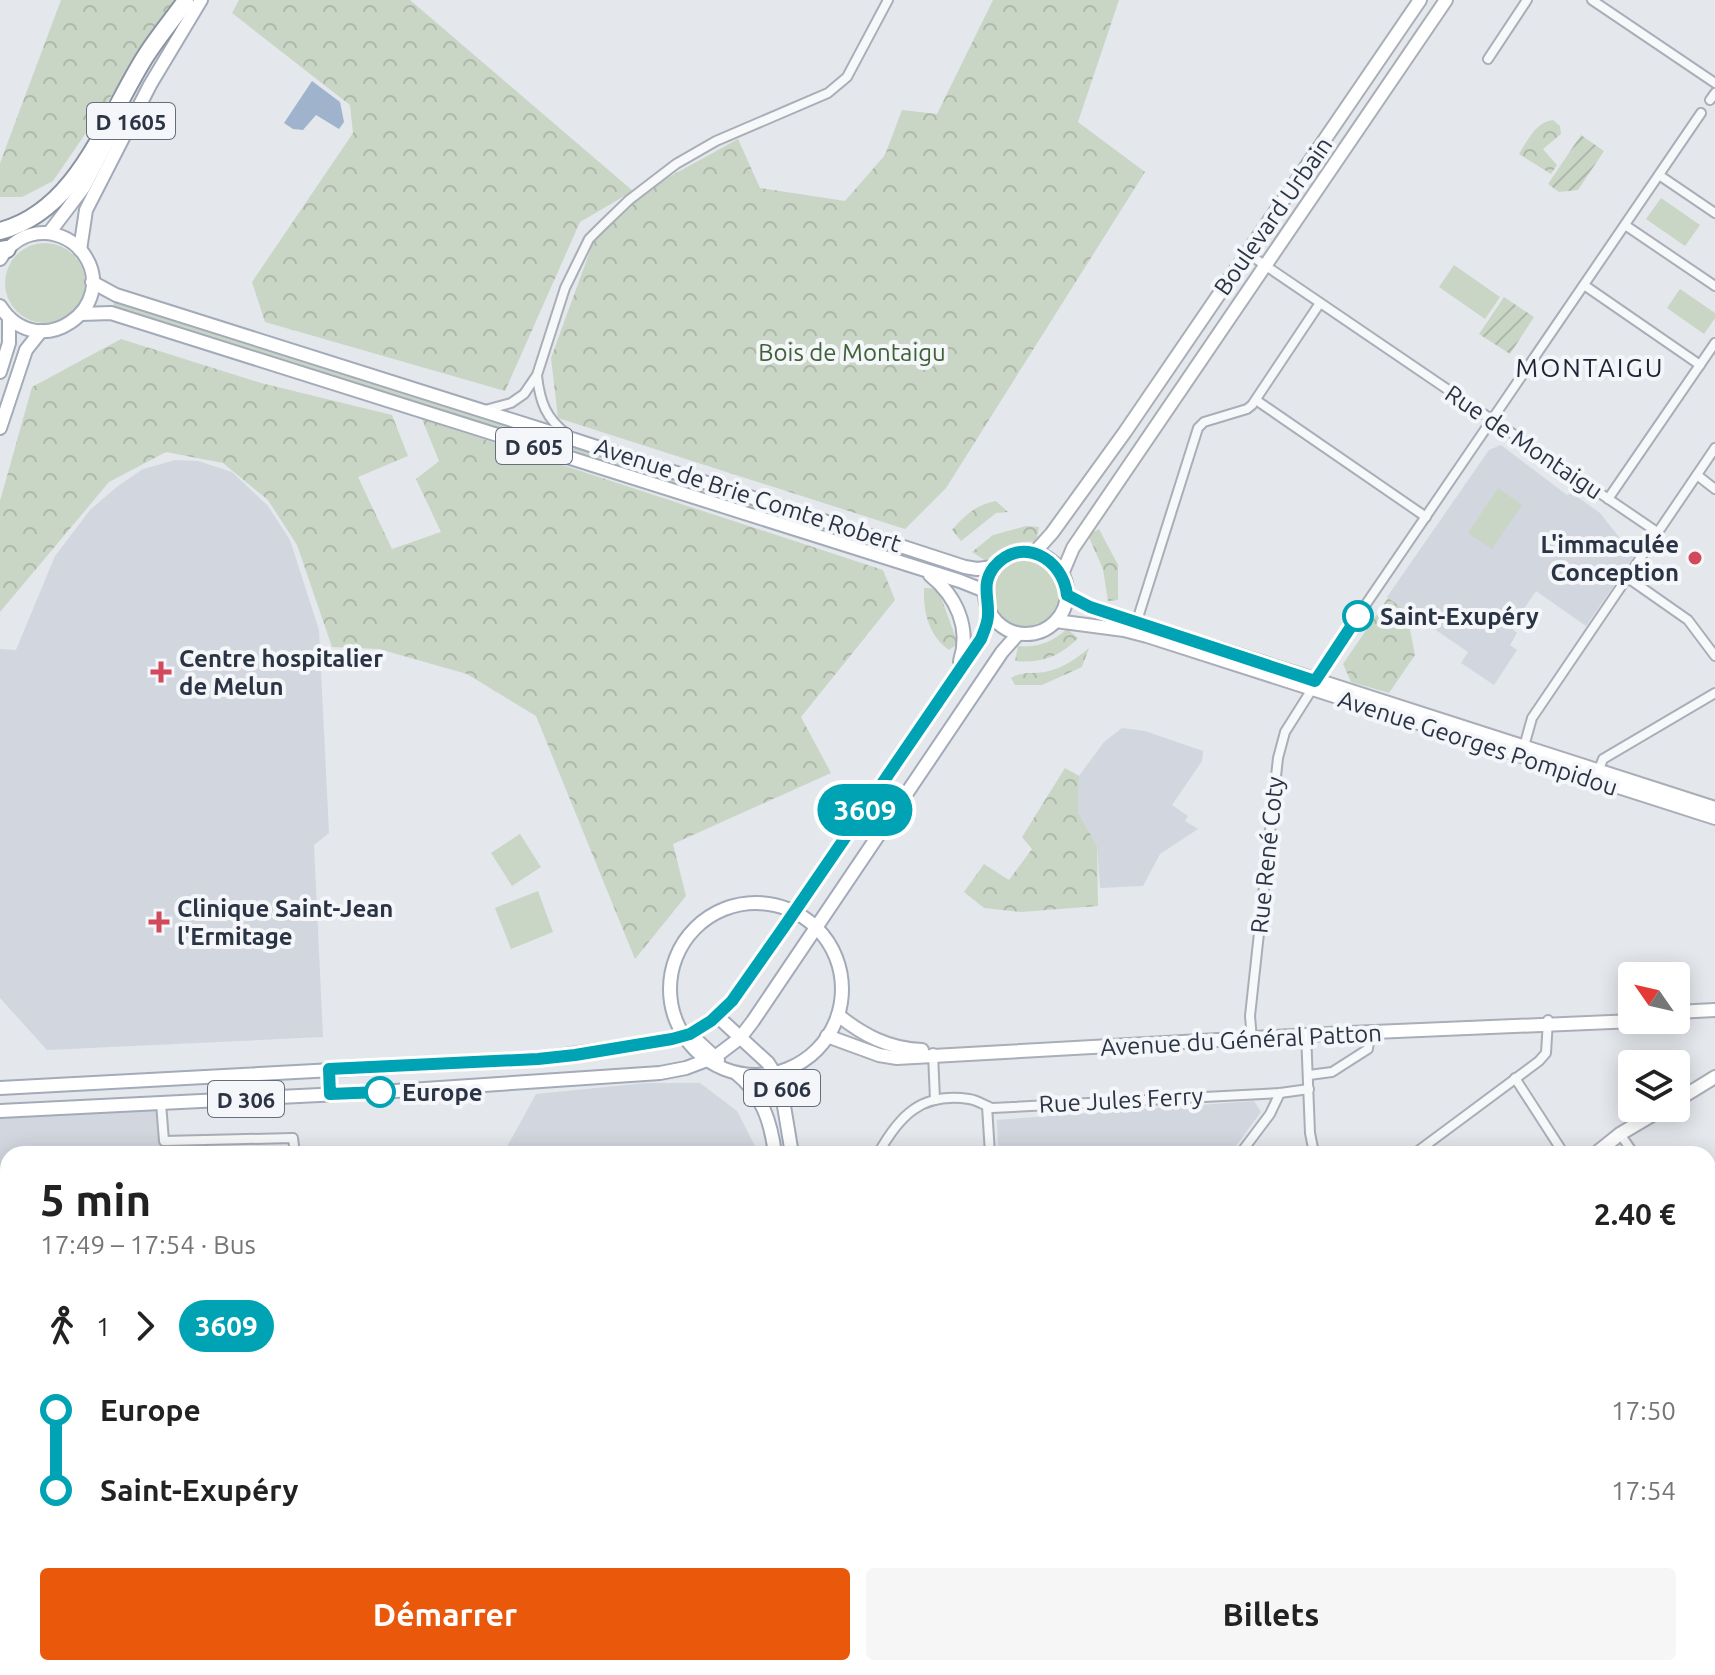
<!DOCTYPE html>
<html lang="fr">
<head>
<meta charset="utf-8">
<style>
  :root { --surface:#fff; --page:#f6f6f6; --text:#222; --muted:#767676; --accent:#ea580c }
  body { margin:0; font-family:Ubuntu,sans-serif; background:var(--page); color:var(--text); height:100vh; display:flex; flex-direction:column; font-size:30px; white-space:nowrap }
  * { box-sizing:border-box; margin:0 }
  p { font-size:26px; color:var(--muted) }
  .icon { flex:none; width:44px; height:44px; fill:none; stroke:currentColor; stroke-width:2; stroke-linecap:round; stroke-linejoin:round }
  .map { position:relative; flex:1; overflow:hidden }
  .sheet { position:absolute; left:0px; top:1146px; width:1716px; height:530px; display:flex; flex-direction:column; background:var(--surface); border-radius:24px 24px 0 0; box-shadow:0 4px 20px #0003 }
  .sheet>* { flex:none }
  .badge { padding:0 16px; border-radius:26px; font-size:28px; line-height:52px }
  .needle { width:52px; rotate:304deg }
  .fabs { position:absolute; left:1618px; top:962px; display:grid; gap:16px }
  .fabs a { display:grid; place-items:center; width:72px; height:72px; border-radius:8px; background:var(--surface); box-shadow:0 4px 20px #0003; font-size:40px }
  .map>.badge { position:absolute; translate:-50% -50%; box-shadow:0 0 0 4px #fff }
  .legs { display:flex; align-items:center; gap:12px; height:88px; padding:0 40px; font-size:26px }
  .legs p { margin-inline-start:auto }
  .summary { display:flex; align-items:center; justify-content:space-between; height:136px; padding:0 40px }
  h1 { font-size:44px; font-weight:700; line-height:60px }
  .cta { display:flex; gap:16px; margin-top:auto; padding:16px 40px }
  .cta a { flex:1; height:92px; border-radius:8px; background:var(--accent); color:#fff; font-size:32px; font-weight:700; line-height:92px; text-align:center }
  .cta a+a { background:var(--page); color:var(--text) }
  ul { padding:0 40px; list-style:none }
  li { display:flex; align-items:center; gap:28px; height:80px; font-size:30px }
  li i { display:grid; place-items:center; width:12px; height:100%; margin:0 10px; background:currentColor }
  li i::after { content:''; width:20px; height:20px; margin:-10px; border:6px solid; border-radius:50%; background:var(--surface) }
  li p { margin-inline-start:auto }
  li:first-child i { background:linear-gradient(#0000 50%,currentColor 0) }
  li:last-child i { background:linear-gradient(currentColor 50%,#0000 0) }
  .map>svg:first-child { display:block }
  .built { fill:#d2d6de }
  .grass { fill:#c9d6c5 }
  .forest { fill:url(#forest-crowns) }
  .garden { fill:url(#garden-furrows) }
  .water { fill:#9fb4cc }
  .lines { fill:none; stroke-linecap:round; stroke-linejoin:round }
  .street-casing { stroke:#a9aeb7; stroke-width:12 }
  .secondary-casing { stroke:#a9aeb7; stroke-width:16 }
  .primary-casing { stroke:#a3abb8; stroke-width:16 }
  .highway-casing { stroke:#8b94a3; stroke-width:20 }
  .street { stroke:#f7f8fa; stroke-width:8 }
  .secondary { stroke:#fff; stroke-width:12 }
  .primary { stroke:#fff; stroke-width:12 }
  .highway { stroke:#fff; stroke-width:16 }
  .line-1-casing { stroke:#fff; stroke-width:18 }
  .line-1 { stroke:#00a3b4; stroke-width:12 }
  .poi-dot { fill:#d1495b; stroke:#f4f6f9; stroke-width:3 }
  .stop-1-dot { fill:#fff; stroke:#00a3b4; stroke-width:4 }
  .labels { text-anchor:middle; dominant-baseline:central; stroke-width:8; stroke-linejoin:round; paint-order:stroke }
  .shield { fill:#f4f6f9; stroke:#676e7b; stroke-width:2 }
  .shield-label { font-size:22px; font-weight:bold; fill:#2b3445 }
  .street-label { font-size:24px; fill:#2b3445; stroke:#f4f6f9 }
  .park-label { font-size:24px; fill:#3f6138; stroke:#f4f6f9 }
  .poi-label { font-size:24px; font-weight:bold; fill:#2b3445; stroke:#f4f6f9; text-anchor:start }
  .stop-label { font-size:24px; font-weight:bold; fill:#2b3445; stroke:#f4f6f9; text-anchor:start }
  .neighbourhood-label { font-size:26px; letter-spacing:2px; fill:#1d2536; stroke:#f4f6f9 }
</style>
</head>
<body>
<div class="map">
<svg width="1715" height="1675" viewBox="0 0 1715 1675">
  <defs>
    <pattern id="forest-crowns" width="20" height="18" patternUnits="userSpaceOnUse" patternTransform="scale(2)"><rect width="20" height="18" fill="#c9d6c5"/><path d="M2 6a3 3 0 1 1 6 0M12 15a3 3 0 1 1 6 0" fill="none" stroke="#adb8ab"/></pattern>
    <pattern id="garden-furrows" width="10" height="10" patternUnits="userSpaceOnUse" patternTransform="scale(2)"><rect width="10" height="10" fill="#c9d6c5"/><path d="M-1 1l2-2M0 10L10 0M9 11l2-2" fill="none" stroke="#adb8ab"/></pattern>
  </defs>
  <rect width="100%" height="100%" fill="#e4e7ec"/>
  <g class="built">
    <polygon points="1501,445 1567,495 1572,493 1600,513 1634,556 1586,626 1536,591 1511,628 1517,633 1510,645 1517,650 1494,685 1461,663 1468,652 1387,597 1489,450"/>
    <polygon points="176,460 198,461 232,472 268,506 290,540 319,630 329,833 314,845 323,1037 47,1050 0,998 0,649 16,650 55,556 90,510 118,486 143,469"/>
    <polygon points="1122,728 1145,731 1203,751 1202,761 1172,805 1188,816 1185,821 1198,829 1160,854 1143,886 1100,888 1097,846 1078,812 1079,776 1104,742"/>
    <polygon points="646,1083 700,1083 737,1111 755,1146 756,1154 503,1154 536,1094"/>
    <polygon points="1254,1101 1261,1112 1230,1154 998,1154 997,1120"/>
    <polygon points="161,1108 163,1154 8,1154 8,1668 189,1668 189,1675 0,1675 0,1118"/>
    <polygon points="1709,1480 1715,1484 1715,1574 1708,1577"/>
  </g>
  <g class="grass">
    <polygon points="1661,198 1700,225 1685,246 1646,219"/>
    <circle cx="45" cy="283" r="40"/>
    <polygon points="1454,265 1500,297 1485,319 1439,287"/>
    <polygon points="1680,289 1715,313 1715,318 1704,334 1667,308"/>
    <polygon points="116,299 962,569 960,577 112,309"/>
    <polygon points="1498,488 1522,505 1492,549 1468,533"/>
    <circle cx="1027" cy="594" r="35"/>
    <polygon points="520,834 541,867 512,886 491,853"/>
    <polygon points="538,891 553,932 511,949 495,908"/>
  </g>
  <g class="forest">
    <polygon points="61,0 177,0 53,181 22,197 0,197 0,163"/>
    <polygon points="239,0 410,0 633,191 580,222 505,391 265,322 252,282 353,133 350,105 232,13"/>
    <polygon points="993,0 1119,0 1078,122 1145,172 946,488 905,529 558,418 551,358 598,229 640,193 738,139 760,188 845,201 885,155 902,110 937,114"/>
    <path d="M1553,120l7,6 1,8 -18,15 14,16 -6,9 -32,-20c9,-14 17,-32 34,-34z"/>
    <polygon points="121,339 261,383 392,415 408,456 358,477 392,549 441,532 416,479 439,461 422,419 883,570 895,600 801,717 831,773 673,844 686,896 635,959 536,716 467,674 379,649 332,647 297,545 268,500 223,463 166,452 109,482 0,612 0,501 32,387"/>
    <path d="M996,501l12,11 -12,1 -35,28 -9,-11c13,-15 24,-25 44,-29z"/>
    <path d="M1026,526l13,1 -3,15c-20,-2 -36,4 -50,19l-14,-9 21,-17z"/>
    <polygon points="1099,529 1118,565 1118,600 1108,601 1103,569 1088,535"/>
    <path d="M924,588l17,1 1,11 16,44 -9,6c-20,-14 -26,-38 -25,-62z"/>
    <polygon points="1388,598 1406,610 1415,655 1389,693 1351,682 1343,664"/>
    <path d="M1067,629l11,9c-17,18 -38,26 -63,23l3,-15c20,2 34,-4 49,-17z"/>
    <path d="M1089,648l-7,19 -40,18h-27l-4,-7c12,-8 25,-3 38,-7 16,-4 28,-13 40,-23z"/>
    <polygon points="1065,768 1079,776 1078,812 1097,846 1098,906 1021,912 984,908 964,892 984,864 1009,880 1032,849 1022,837"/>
  </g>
  <g class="garden">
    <polygon points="1581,135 1604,151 1578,190 1559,192 1548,184"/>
    <polygon points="1504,297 1534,317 1510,354 1479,334"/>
  </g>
  <polygon class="water" points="312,81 340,102 344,122 339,129 316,115 303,130 293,129 284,123"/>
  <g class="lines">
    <g class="street-casing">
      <g id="street">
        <polyline points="1592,0 1715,83"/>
        <polyline points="1488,59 1527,0"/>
        <polyline points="1710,100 1715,93"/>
        <polyline points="1659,175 1715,213"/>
        <polyline points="1625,225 1715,286"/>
        <polyline points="1247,253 1657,532"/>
        <polyline points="1584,285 1700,365"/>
        <path d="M537,376c3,26 9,43 31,59"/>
        <polyline points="1256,400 1426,517"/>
        <polyline points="485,410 511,403 524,394 537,375 565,288 589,239 601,227 629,200 676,164 716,141 828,93 847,77 888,0"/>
        <polyline points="1697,475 1715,489"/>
        <polyline points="1608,499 1715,343"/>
        <polyline points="1628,578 1688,620 1715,656"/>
        <polyline points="1135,627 1198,428 1204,422 1247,409 1252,405 1320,303"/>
        <polyline points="1523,750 1532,718 1715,448"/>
        <polyline points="1598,772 1603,759 1715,693"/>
        <polyline points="1306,1033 1310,1133 1313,1148 1317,1154"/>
        <polyline points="1252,1039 1250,1016 1278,758 1285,732 1362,610 1701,113"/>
        <polyline points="933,1053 935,1100"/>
        <polyline points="1309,1075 1332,1072 1368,1049 1370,1032"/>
        <polyline points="1515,1078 1564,1154"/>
        <polyline points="161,1103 164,1141 293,1138 295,1154"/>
        <polyline points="987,1106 990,1154"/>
        <polyline points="1620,1134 1634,1154"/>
        <path d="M878,1154c21,-38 43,-62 91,-55 8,1 15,6 23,9l288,-15 29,-4"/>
        <polyline points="1240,1154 1270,1114 1280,1093"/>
        <polyline points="1414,1154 1539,1061 1546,1053 1548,1020"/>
        <polyline points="0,1249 4,1253 6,1261 0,1271"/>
        <polyline points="1708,1265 1715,1276"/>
        <polyline points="0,1309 8,1329"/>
        <polyline points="1708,1587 1715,1586"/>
        <polyline points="0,1600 8,1600"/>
        <polyline points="693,1675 704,1668"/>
        <polyline points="1144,1675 1141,1672 1148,1668"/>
      </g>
    </g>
    <g class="secondary-casing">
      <g id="secondary">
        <polyline points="1034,553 1052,533 1125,432 1420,0"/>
        <polyline points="1062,574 1073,548 1446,0"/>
        <polyline points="1067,595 1090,607 1135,624 1224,650 1715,808"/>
        <polyline points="1056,621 1124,630 1147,636 1715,818"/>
        <polyline points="1676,1012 1715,1010"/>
        <path d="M838,1015c25,20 51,34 84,35"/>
        <polyline points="827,1036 879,1055 897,1058 1327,1034 1658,1020"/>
        <polyline points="1676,1101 1715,1077"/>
        <polyline points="1595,1154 1620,1134 1664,1108"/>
        <polyline points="1029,1668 1031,1675"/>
        <polyline points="1164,1668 1164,1675"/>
      </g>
    </g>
    <g class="primary-casing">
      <g id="primary">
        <polyline points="49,233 84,187 124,111"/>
        <polyline points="80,250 86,210 150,85 201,0"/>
        <path d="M0,259c10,-16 26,-27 46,-26 14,1 28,8 37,20 39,54 -45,113 -83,53"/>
        <polyline points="92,282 116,295 575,440 965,567 977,569 994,567"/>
        <polyline points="81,314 111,313 960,581 985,591"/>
        <polyline points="0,372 9,343 9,318"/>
        <polyline points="0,428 26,350 41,331"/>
        <circle cx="1026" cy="593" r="41"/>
        <path d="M930,575c26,21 41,53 30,86"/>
        <circle cx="756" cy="989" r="86"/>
        <polyline points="717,1016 768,1063 780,1082 792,1154"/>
        <polyline points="690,1034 718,1060"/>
        <path d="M736,1073c26,21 35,49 39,81"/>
        <polyline points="0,1088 538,1059 662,1041 690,1034 717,1016 732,1001 867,807 981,639 989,612"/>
        <polyline points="0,1111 380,1092 660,1073 686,1068 715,1057 740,1038 753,1021 1002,652 1018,634"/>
        <polyline points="1708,1613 1715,1612"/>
        <polyline points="1708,1625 1715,1625"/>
        <polyline points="1044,1668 1069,1675"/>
        <polyline points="773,1675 789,1668"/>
        <polyline points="820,1675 836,1668"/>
        <polyline points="1106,1675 1132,1668"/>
      </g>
    </g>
    <g class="highway-casing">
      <g id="highway">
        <path d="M0,231c78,-20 106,-112 145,-174 12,-19 27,-37 40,-55"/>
        <polyline points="0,250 7,249"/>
      </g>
    </g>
    <use href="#street" class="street"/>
    <use href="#secondary" class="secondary"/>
    <use href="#primary" class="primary"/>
    <use href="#highway" class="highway"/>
  </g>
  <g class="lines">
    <g class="line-1-casing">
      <path id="line-1" d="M380,1092l-50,2 -1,-25 209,-10 37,-4 97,-16 18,-5 21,-13 21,-20 52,-74 197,-288c3,-8 7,-16 7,-24 1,-18 -7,-31 6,-48 27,-32 69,-9 73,28l23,12 225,74 43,-65"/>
    </g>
    <use href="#line-1" class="line-1"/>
  </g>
  <g class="poi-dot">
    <circle cx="1695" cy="558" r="8"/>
    <path d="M157 660h8v8h8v8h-8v8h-8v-8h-8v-8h8z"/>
    <path d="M155 910h8v8h8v8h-8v8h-8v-8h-8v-8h8z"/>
  </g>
  <g class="stop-1-dot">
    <circle cx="1358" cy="616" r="14"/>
    <circle cx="380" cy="1092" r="14"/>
  </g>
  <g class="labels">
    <g class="shield">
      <rect x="87" y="103" width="88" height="36" rx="6"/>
      <rect x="496" y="428" width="76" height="36" rx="6"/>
      <rect x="744" y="1070" width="76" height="36" rx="6"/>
      <rect x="208" y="1081" width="76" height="36" rx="6"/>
    </g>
    <g class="shield-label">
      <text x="131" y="121">D 1605</text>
      <text x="534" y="446">D 605</text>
      <text x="782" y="1088">D 606</text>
      <text x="246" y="1099">D 306</text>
    </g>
    <g class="street-label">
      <text transform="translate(1273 216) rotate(-55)">Boulevard Urbain</text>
      <text transform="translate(1524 442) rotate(34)">Rue de Montaigu</text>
      <text transform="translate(748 495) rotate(18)">Avenue de Brie Comte Robert</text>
      <text transform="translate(1478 743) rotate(18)">Avenue Georges Pompidou</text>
      <text transform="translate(1267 855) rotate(-84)">Rue René Coty</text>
      <text transform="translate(1241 1040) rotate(-3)">Avenue du Général Patton</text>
      <text transform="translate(1121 1100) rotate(-3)">Rue Jules Ferry</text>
    </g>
    <g class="park-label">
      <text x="852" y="352">Bois de Montaigu</text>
    </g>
    <g class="poi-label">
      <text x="1679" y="544" text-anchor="end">L'immaculée<tspan x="1679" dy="28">Conception</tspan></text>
      <text x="179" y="658">Centre hospitalier<tspan x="179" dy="28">de Melun</tspan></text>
      <text x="177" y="908">Clinique Saint-Jean<tspan x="177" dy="28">l'Ermitage</tspan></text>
    </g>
    <g class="stop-label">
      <text x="1380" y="616">Saint-Exupéry</text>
      <text x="402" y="1092">Europe</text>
    </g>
    <g class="neighbourhood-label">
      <text x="1590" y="367">MONTAIGU</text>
    </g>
  </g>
</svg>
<div class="fabs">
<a><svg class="needle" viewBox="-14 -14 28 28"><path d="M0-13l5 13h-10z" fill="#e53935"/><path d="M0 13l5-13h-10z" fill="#767676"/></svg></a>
<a><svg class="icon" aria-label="layers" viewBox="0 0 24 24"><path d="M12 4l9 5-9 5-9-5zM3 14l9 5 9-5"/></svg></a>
</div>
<b class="badge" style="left:865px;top:810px;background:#00a3b4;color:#fff">3609</b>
<section class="sheet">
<div class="summary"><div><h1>5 min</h1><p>17:49 – 17:54 · Bus</p></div><b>2.40 €</b></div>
<div class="legs"><svg class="icon" aria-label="walk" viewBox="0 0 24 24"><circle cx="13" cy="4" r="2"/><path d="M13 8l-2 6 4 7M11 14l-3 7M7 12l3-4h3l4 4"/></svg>1<svg class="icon" aria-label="forward" viewBox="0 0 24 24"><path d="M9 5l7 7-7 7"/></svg><b class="badge" style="background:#00a3b4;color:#fff">3609</b></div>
<ul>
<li><i style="color:#00a3b4"></i><b>Europe</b><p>17:50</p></li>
<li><i style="color:#00a3b4"></i><b>Saint-Exupéry</b><p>17:54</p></li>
</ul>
<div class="cta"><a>Démarrer</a><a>Billets</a></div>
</section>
</div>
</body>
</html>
